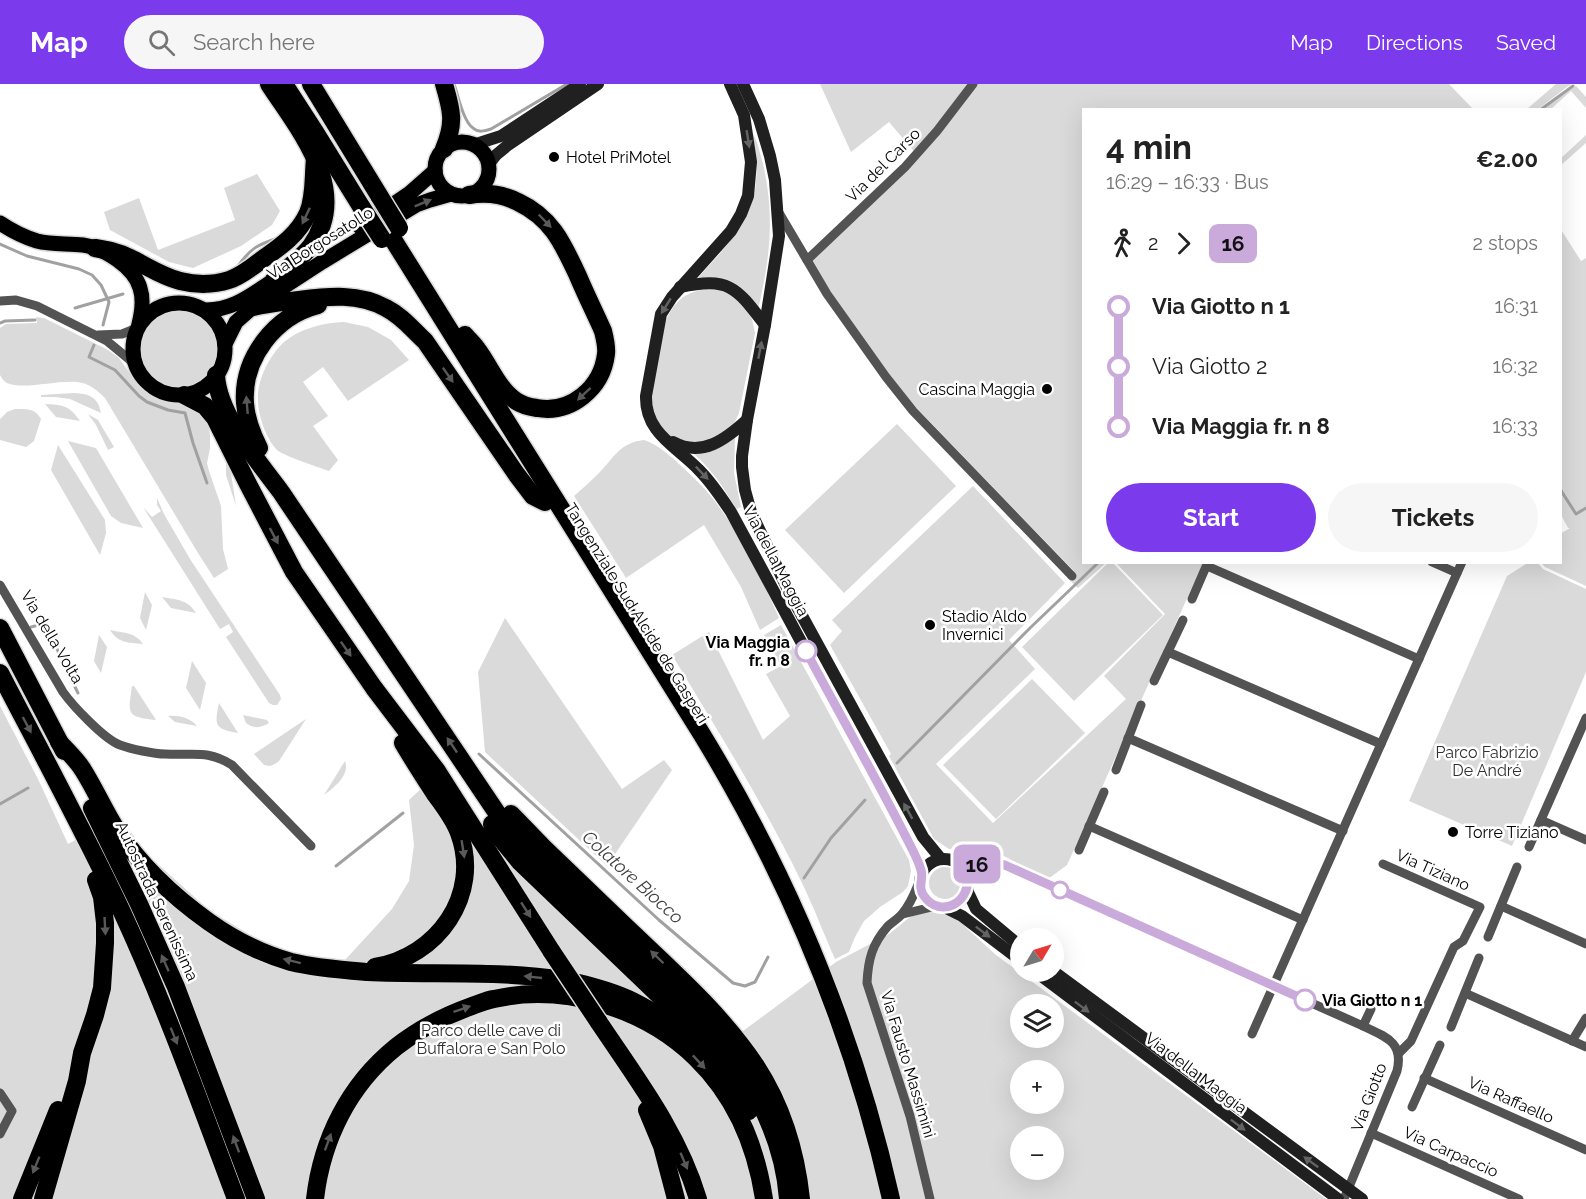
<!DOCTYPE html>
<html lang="en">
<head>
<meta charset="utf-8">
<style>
  :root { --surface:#fff; --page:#f6f6f6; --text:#222; --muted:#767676; --accent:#7c3aed }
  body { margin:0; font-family:Raleway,sans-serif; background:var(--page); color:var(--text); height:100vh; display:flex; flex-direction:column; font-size:22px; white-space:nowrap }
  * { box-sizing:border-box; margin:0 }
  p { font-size:20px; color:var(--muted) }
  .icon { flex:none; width:33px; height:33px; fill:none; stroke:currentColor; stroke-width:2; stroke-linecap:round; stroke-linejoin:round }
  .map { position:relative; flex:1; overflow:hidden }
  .drawer { position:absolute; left:1082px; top:24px; width:480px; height:456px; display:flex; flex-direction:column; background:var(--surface); border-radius:0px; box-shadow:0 6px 24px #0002 }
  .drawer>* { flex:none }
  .badge { padding:0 12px; border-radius:9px; font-size:21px; line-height:39px }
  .needle { width:39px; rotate:52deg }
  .fabs { position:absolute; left:1010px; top:844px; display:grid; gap:12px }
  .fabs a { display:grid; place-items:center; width:54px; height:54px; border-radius:50%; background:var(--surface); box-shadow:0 6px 24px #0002; font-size:30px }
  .map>.badge { position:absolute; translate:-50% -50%; box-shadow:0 0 0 3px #fff }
  .legs { display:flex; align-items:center; gap:9px; height:66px; padding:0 24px; font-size:20px }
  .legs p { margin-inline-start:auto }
  .headline { display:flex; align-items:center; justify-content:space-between; height:102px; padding:0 24px }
  h1 { font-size:33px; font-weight:700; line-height:45px }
  .primary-button { display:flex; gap:12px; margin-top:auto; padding:12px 24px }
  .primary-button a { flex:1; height:69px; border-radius:36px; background:var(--accent); color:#fff; font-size:24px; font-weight:700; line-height:69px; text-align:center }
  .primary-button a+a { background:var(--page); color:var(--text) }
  ul { padding:0 24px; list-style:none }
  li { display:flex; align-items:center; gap:21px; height:60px; font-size:22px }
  li i { display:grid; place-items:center; width:9px; height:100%; margin:0 8px; background:currentColor }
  li i::after { content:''; width:15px; height:15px; margin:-8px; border:4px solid; border-radius:50%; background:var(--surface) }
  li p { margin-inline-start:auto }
  li:first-child i { background:linear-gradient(#0000 50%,currentColor 0) }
  li:last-child i { background:linear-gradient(currentColor 50%,#0000 0) }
  header { display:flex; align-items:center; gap:36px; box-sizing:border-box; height:84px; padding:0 30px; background:var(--accent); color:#fff }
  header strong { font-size:28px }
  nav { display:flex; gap:33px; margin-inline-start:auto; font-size:21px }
  .search { width:420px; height:54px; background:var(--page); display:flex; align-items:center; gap:15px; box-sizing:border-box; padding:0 21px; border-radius:33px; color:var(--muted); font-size:22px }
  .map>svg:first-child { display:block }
  .green { fill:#dadada; fill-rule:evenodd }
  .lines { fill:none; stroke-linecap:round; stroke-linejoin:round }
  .stream { stroke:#a1a1a1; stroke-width:3 }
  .primary-casing { stroke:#dbdbdb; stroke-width:18 }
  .highway-casing { stroke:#dbdbdb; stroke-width:21 }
  .street { stroke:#535353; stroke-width:9 }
  .secondary { stroke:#202020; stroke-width:12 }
  .primary { stroke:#000; stroke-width:15 }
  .highway { stroke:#000; stroke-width:18 }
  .highway-bridge-casing { stroke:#dbdbdb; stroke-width:21; stroke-linecap:butt }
  .highway-bridge { stroke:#000; stroke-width:18 }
  .oneway { fill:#636363 }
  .oneway2 { fill:#595959 }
  .line-1-casing { stroke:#fff; stroke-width:14 }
  .line-1 { stroke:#caaadb; stroke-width:9 }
  .poi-dot { fill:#000; stroke:#fff; stroke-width:2 }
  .stop-1-dot { fill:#fff; stroke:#caaadb; stroke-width:3 }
  .labels { text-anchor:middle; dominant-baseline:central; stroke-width:5; stroke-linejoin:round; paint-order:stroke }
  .poi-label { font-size:16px; fill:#000; stroke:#fff; text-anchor:start }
  .street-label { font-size:16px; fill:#000; stroke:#fff }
  .stop-label { font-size:16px; font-weight:bold; fill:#000; stroke:#fff; text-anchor:end }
  .park-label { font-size:16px; fill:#313131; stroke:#fff }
  .water-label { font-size:18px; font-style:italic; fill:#424242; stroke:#fff }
</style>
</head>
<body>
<header>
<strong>Map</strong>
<div class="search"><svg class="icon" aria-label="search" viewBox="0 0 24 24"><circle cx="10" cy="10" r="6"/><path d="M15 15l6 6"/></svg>Search here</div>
<nav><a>Map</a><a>Directions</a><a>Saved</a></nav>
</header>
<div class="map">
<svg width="1586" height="1115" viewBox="0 0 1586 1115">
  <rect width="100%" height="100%" fill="#fff"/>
  <g class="green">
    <polygon points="820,0 1449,0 1473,25 1083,26 1083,478 1106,479 1078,504 1067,494 1074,487 907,314 870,268 808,173 918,72 889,38 851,68"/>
    <polygon points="1556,0 1571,0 1538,25 1527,25"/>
    <polygon points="1576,2 1586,13 1586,24 1571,7 1551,25 1543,25"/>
    <path d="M753,50c5,8 7,20 10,30 12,53 7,94 -5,146l-6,-10 -56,-20c26,-29 57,-58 60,-99 2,-16 -1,-32 -3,-47z"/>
    <polygon points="1586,51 1586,59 1560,82 1560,75"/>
    <polygon points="257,90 280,127 272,141 241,162 193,184 169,178 110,146 104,128 139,114 158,166 235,136 224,104"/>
    <polygon points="1560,144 1581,177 1586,174 1586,502 1545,483 1541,479 1560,478 1560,450 1570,444 1568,444 1560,429"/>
    <path d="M706,205l14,1 13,6 11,10 8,13 3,14 -16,80 -5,11 -28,20 -33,-5 -11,-9 -7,-12 -4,-21 14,-75c10,-21 18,-29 41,-33z"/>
    <circle cx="179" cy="265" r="39"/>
    <path d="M36,233l8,1 64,32 11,8 19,27 10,8 12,6 21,4 17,8 10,12 2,12v13l-3,15 2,8 12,35 2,43 5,20 -14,9 -16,-25 -93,-155c-8,-8 -16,-15 -28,-16 -19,-2 -50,7 -67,2 -5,-1 -7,-4 -10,-9v-47l6,-4 31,-1z"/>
    <path d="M344,238l24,5 23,13 18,20 -61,41 -25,-34 -20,15 25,34 -15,10 25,34 -9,11c-11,-4 -45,-15 -52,-21 -5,-5 -9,-12 -12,-19 -4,-10 -7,-21 -7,-31 -1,-20 11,-44 26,-58 17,-14 39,-19 60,-20z"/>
    <path d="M74,309c16,1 24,4 27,20l-31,-14 -15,-2h-14v-2z"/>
    <path d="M45,320c18,1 24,1 35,17l-24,-4z"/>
    <path d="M15,325c12,0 20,-1 26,10l-7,22 -8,6 -26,-7v-21l7,-7z"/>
    <polygon points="88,330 98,336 114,363 108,366 96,341"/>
    <polygon points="897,340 956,402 844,509 785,446"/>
    <path d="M735,354l-1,35 7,34 -5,2c-12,-22 -25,-40 -43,-56 17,-1 28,-6 42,-15z"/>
    <path d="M644,356c14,5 23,13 34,23 12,11 25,23 36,37 27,35 47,77 65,118l-19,12 -19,-43 -37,-62 -78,53 -52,-82c8,-7 17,-15 25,-23 16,-16 20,-30 45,-33z"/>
    <polygon points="68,357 96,364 143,444 121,439 111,432"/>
    <polygon points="58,361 105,436 106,449 100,471 51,386"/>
    <polygon points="226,375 231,389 236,422 226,391"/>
    <polygon points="973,402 1065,499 1009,556 1035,585 936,680 993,739 1126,615 1104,592 1165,530 1116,479 1203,479 1067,781 1048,795 1000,770 984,765 964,767 949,765 934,755 889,672 891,670 830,561 842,547 832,536"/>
    <polygon points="157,414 164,430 190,475 280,611 281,615 277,621 273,621 269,619 226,553 233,548 229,540 220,545 143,423 152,433 161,427 157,421"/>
    <polygon points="1109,478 1113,479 1163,531 1074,617 1022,563"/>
    <polygon points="1529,478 1538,479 1543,485 1586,505 1586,588 1512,762 1409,717 1507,492"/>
    <polygon points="145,508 152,521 146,546 140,534"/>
    <path d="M162,513c16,3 25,2 34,16l-25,-5z"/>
    <polygon points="505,534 622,705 664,676 672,686 607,782 485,668 478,588"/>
    <path d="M781,541l128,235 2,11 -3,15 -5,6 -23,15 -16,14 -9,16 -6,15 -14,7c-12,-27 -22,-54 -35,-80 -38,-78 -84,-151 -128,-224l37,-23 54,108 27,-24 -24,-42 15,-8 -17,-31z"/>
    <path d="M110,546c13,3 25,2 33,14 -15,-2 -24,0 -33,-14z"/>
    <polygon points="99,551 107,563 101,589 94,577"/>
    <polygon points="192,577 206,599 200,626 186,604"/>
    <polygon points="1032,595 1085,649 996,735 943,681"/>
    <path d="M132,602h2l22,34c-30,-3 -28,-6 -24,-34z"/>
    <path d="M219,619l19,30c-23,-4 -24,-7 -19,-30z"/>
    <path d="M0,622l38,73 30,65 50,-26 33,40 58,52 41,25 32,15 32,8 31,2 47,-51 17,-28 5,-36 -5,-45 15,-14 319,245 93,-69 53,-28 21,-17 15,-6 24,4 11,7 36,33 330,244h-1326zM1020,921h33v33h-33zM1020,987h33v33h-33zM1020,1053h33v33h-33z"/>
    <path d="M243,631l24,5 2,3c-8,5 -15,6 -23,0z"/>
    <path d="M168,632c10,-1 23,2 29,10l-22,-4z"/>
    <polygon points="306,635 279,677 275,680 270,682 264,681 254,670"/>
    <path d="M345,677c5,15 -11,26 -21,34z"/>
    <circle cx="945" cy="799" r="16"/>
  </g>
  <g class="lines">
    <g class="stream">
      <path d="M454,0c4,11 9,37 19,44 5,5 12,3 18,1l76,-45"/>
      <polyline points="1540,26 1573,2"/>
      <polyline points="0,160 27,172 79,185 92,191 101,201 109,218 103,241"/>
      <path d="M238,182c13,-18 19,-21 40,-28"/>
      <polyline points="75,224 123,210"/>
      <polyline points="0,239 5,237 35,236"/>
      <polyline points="94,261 89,273 115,286 139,312 147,318 168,326 185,329 193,359 207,399"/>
      <polyline points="1560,405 1576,430 1586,424"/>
      <polyline points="31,543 39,541 46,545 54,557 61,575 78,609"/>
      <polyline points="479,670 659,836 733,899 745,902 755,898 768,873"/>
      <polyline points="897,679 1030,544 1099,478"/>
      <polyline points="0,720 28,704"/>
      <polyline points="336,782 403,729"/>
      <polyline points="804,794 831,754 865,716"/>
    </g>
    <g class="primary-casing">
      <g id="primary">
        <circle cx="462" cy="85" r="27"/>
        <path d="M0,139c12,8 24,14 37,18 15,4 31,2 46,4 21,3 51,22 57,43 4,12 2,24 -1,36"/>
        <polyline points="360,143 410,109 435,87"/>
        <circle cx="179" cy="265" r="46"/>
        <path d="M204,226c33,1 52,-20 80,-36"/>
        <polyline points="225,260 236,238 253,223 322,178 416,121 430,116 451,110"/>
      </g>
    </g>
    <g class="highway-casing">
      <g id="highway">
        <path d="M269,0c30,46 82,106 42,162 -10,13 -25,23 -37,34"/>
        <polyline points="284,0 315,48 362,124"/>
        <polyline points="311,0 380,113"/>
        <path d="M444,65c11,-26 8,-38 0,-65"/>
        <path d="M389,149l312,500c88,144 153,301 190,466"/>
        <path d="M95,164c12,2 24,4 35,10 17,8 31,18 50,23 16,4 33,4 49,-1 12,-4 22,-12 31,-19 20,-14 38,-26 48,-48 7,-17 5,-36 7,-54"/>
        <path d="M253,223c16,-4 30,-5 46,-7 30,-4 60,-7 87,8 16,8 26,21 39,33l92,134 16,21 12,6"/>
        <path d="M465,251c4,5 9,9 12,14 13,17 21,40 39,52 6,4 14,6 21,7 34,6 65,-20 69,-54 1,-7 -1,-15 -3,-23 -8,-18 -17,-36 -25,-55 -15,-32 -26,-58 -60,-74 -16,-8 -31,-10 -49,-7"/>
        <path d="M216,291c2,40 42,86 65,117l222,330c41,47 87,89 132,132 71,70 145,139 153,245"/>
        <polyline points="184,311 205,322 215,334 248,400 294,488 374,604 437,687 552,868"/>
        <path d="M259,364c-7,-14 -13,-29 -14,-45 -3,-45 30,-87 73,-98"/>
        <polyline points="0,544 64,667"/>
        <path d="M0,589c41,79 84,158 122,239 43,93 78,191 114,287"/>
        <path d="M59,658c8,9 18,18 24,28 12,19 21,40 33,59 24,36 58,68 93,93 24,17 54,32 82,40 24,6 51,8 76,10 65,3 131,-2 196,8 19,3 48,11 65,19 26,12 50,29 74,44"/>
        <polyline points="92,724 139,820 176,903 256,1115"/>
        <path d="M511,730c11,11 21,22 32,33 26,25 53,51 79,76 47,45 98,89 134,143 26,40 40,86 45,133"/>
        <polyline points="492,740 493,745 520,778 665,917 688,941 733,999 749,1027"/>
        <path d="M375,883c62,-10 107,-72 84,-134 -5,-14 -15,-27 -24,-39 -11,-17 -22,-34 -32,-51"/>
        <path d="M598,937c38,57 80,111 100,178"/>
        <polyline points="647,1026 662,1062 676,1115"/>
        <polyline points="22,1115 58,1026"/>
        <polyline points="43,1115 77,997 82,969 95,931 102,904 105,859 105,839 102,813 96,796"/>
        <path d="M315,1115c7,-60 34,-114 81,-152 24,-19 48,-31 76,-41 7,-2 14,-6 22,-7 70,-16 151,9 202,59 39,38 60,88 68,141"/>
      </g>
    </g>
    <g class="street">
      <polyline points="778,127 827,210 886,293 913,327 1072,492"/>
      <polyline points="807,176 905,83 937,47 973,0"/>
      <polyline points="0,217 16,216 37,222 107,257 136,281"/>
      <polyline points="98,251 122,250 137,244"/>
      <polyline points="1432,478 1457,489"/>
      <polyline points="1207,482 1419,575"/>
      <path d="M0,501l63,107c10,14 41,47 57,53 11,4 34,9 45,9 27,2 42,-5 67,11l79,81"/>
      <polyline points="1192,515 1208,478"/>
      <polyline points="1168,568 1381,660"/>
      <polyline points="1154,597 1183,536"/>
      <polyline points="1128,654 1343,747"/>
      <polyline points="1116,686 1141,621"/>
      <polyline points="1541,736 1586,756"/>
      <polyline points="1089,742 1303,836"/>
      <polyline points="1529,763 1586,634"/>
      <polyline points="1079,766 1104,708"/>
      <path d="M953,776l28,-5 8,1 40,21 334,149c23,11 41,16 34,45l-53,128"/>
      <polyline points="1383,780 1480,823 1463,857 1454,863 1411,957 1399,969"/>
      <path d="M967,791c7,-8 14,-16 26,-14"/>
      <path d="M920,796c-5,12 -9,24 -18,34 -4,5 -10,8 -14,12 -16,18 -20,34 -21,57l43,133 20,83"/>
      <polyline points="1501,822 1586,860"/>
      <polyline points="903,830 936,822"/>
      <polyline points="1488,853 1517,783"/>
      <polyline points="1465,909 1586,963"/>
      <polyline points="1363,942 1371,925"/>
      <polyline points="1451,943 1479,874"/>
      <polyline points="1252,950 1462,478"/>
      <polyline points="1572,957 1586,934"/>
      <polyline points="1424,994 1586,1066"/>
      <polyline points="0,1009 12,1027 0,1050"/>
      <polyline points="1412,1023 1440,961"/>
      <polyline points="1371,1049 1519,1115"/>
    </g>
    <g class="secondary">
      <path d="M730,0l14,31 7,47 -3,34 -7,18 -10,17 -59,66 -11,17 -15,82c-1,37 30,50 53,74 13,13 22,27 32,42l176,326 15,34"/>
      <polyline points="743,0 759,35 770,72 775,96 779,152 765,241 747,336 742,372 742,383 745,406 751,428 789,508 923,753 941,775"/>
      <polyline points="473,61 501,52 580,0"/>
      <polyline points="488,81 496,71 508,61 598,0"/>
      <path d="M680,203c50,-10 56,0 85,38"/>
      <path d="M673,358c29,16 53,-3 74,-22"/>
      <circle cx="944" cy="799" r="24"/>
      <polyline points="967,806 976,825 1020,862"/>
      <polyline points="944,823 962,832 1020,876"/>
      <polyline points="1053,887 1362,1115"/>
      <polyline points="1036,888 1338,1115"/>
    </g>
    <use href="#primary" class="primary"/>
    <use href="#highway" class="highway"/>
    <g class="highway-bridge-casing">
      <g id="highway-bridge">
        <polyline points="380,113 399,144"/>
        <polyline points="362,124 382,155"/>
        <polyline points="552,868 598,937"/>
      </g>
    </g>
    <use href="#highway-bridge" class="highway-bridge"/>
  </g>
  <defs><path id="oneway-solid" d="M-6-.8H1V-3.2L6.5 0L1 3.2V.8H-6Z" transform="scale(1.5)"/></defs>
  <g class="oneway">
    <use href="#oneway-solid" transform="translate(748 55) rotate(81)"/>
    <use href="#oneway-solid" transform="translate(666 222) rotate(122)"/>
    <use href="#oneway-solid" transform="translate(760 266) rotate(-79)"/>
    <use href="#oneway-solid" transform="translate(702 389) rotate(46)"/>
    <use href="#oneway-solid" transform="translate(908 727) rotate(-119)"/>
    <use href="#oneway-solid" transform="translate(983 848) rotate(37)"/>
    <use href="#oneway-solid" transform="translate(1082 923) rotate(37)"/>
    <use href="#oneway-solid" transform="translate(1238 1041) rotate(37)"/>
    <use href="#oneway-solid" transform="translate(1311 1078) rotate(-144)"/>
  </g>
  <g class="oneway2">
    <use href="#oneway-solid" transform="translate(423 119) rotate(-22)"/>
    <use href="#oneway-solid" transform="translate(306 132) rotate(115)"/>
    <use href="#oneway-solid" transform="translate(545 137) rotate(46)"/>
    <use href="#oneway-solid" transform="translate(448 291) rotate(55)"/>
    <use href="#oneway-solid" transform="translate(584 310) rotate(137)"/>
    <use href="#oneway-solid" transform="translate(247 321) rotate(-95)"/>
    <use href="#oneway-solid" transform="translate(274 452) rotate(62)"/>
    <use href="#oneway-solid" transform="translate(346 565) rotate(55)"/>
    <use href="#oneway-solid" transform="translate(27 641) rotate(62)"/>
    <use href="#oneway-solid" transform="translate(452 661) rotate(-124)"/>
    <use href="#oneway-solid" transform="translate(463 765) rotate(81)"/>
    <use href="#oneway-solid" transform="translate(526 826) rotate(57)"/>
    <use href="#oneway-solid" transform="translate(105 842) rotate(87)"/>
    <use href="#oneway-solid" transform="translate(657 873) rotate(-136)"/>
    <use href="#oneway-solid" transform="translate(292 877) rotate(-166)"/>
    <use href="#oneway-solid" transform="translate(165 879) rotate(-114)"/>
    <use href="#oneway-solid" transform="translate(533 893) rotate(-174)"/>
    <use href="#oneway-solid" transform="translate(462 925) rotate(-19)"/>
    <use href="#oneway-solid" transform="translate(174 952) rotate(68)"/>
    <use href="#oneway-solid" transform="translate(699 978) rotate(47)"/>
    <use href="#oneway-solid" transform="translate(328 1058) rotate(-70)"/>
    <use href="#oneway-solid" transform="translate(236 1060) rotate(-110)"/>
    <use href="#oneway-solid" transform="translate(684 1077) rotate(67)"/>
    <use href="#oneway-solid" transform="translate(36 1081) rotate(112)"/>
  </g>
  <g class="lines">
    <g class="line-1-casing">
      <path id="line-1" d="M806,567c33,62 68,123 100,186 5,10 12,22 15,33 3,9 -4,16 3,26 16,23 48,7 43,-21 15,-16 19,-17 40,-9l298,134"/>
    </g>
    <use href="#line-1" class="line-1"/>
  </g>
  <g class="poi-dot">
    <circle cx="554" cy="73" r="6"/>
    <circle cx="1047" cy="305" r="6"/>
    <circle cx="930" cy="541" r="6"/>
    <circle cx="1453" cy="748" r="6"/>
  </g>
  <g class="stop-1-dot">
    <circle cx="806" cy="567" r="10"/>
    <circle cx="1060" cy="806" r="8"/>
    <circle cx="1305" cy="916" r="10"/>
  </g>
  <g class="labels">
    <g class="poi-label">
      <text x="566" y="73">Hotel PriMotel</text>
      <text x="1035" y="305" text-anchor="end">Cascina Maggia</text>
      <text x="942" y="532">Stadio Aldo<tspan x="942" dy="18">Invernici</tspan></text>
      <text x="1465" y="748">Torre Tiziano</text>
    </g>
    <g class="street-label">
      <text transform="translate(883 81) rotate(-45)">Via del Carso</text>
      <text transform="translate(320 159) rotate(-32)">Via Borgosatollo</text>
      <text transform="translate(776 477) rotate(62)">Via della Maggia</text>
      <text transform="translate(637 529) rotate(58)">Tangenziale Sud Alcide de Gasperi</text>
      <text transform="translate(52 553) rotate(59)">Via della Volta</text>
      <text transform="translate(1433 786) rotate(24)">Via Tiziano</text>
      <text transform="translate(157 817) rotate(65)">Autostrada Serenissima</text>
      <text transform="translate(908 980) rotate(73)">Via Fausto Massimini</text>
      <text transform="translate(1196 989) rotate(37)">Via della Maggia</text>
      <text transform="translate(1369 1013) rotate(-69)">Via Giotto</text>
      <text transform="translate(1511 1016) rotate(24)">Via Raffaello</text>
      <text transform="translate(1451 1068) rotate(24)">Via Carpaccio</text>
    </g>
    <g class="stop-label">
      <text x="790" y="558">Via Maggia<tspan x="790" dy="18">fr. n 8</tspan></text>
      <text x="1322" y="916" text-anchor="start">Via Giotto n 1</text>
    </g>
    <g class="park-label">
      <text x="1487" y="668">Parco Fabrizio<tspan x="1487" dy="18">De André</tspan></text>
      <text x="491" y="946">Parco delle cave di<tspan x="491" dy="18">Buffalora e San Polo</tspan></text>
    </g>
    <g class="water-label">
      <text transform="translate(633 793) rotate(42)">Colatore Biocco</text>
    </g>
  </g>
</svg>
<div class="fabs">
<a><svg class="needle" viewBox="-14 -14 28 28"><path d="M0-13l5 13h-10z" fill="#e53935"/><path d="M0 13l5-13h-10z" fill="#767676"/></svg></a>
<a><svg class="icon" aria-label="layers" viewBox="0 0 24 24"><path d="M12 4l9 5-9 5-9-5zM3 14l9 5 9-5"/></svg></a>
<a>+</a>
<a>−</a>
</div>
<b class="badge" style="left:977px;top:780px;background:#caaadb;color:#111">16</b>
<section class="drawer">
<div class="headline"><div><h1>4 min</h1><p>16:29 – 16:33 · Bus</p></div><b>€2.00</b></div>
<div class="legs"><svg class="icon" aria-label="walk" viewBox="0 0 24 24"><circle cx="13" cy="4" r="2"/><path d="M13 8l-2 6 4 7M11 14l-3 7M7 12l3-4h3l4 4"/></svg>2<svg class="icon" aria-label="forward" viewBox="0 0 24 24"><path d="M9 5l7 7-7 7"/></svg><b class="badge" style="background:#caaadb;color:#111">16</b><p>2 stops</p></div>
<ul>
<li><i style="color:#caaadb"></i><b>Via Giotto n 1</b><p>16:31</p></li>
<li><i style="color:#caaadb"></i><span>Via Giotto 2</span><p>16:32</p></li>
<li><i style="color:#caaadb"></i><b>Via Maggia fr. n 8</b><p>16:33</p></li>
</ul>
<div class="primary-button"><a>Start</a><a>Tickets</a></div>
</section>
</div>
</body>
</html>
